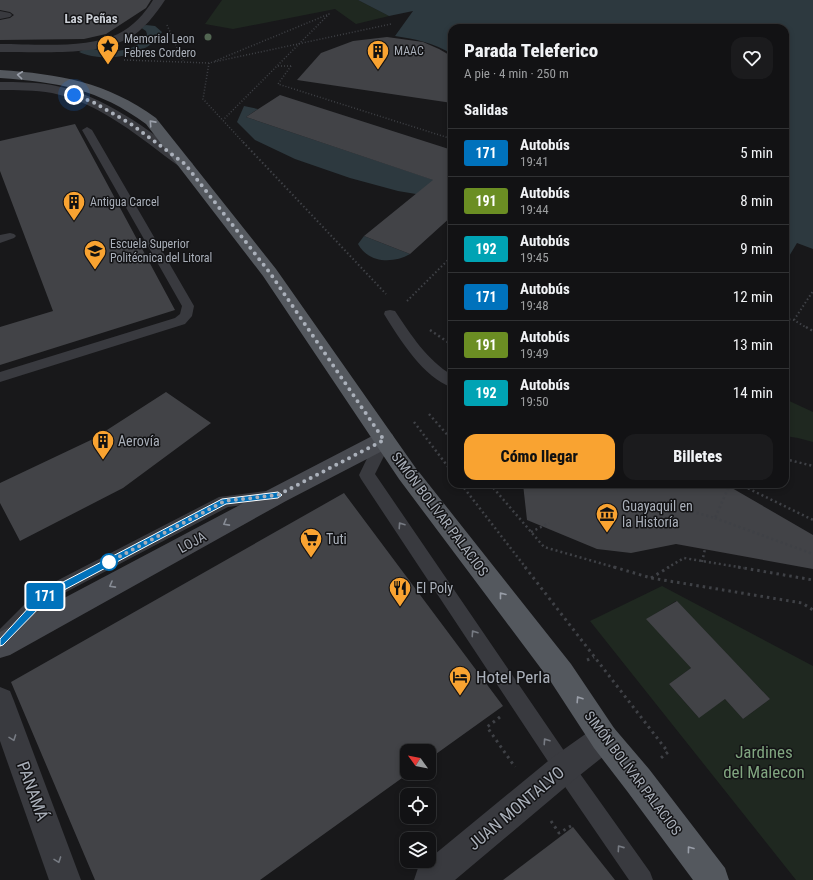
<!DOCTYPE html>
<html lang="es">
<head>
<meta charset="utf-8">
<style>
  :root { --surface:#121214; --page:#1b1b1d; --text:#f1f3f6; --muted:#9c9ea0; --line:#313234; --accent:#f9a331 }
  body { margin:0; font-family:"Roboto Condensed",sans-serif; background:var(--page); color:var(--text); height:100vh; display:flex; flex-direction:column; font-size:15px; white-space:nowrap }
  * { box-sizing:border-box; margin:0 }
  p { font-size:13px; color:var(--muted) }
  .icon { flex:none; width:22px; height:22px; fill:none; stroke:currentColor; stroke-width:2; stroke-linecap:round; stroke-linejoin:round }
  .map { position:relative; flex:1; overflow:hidden }
  .details { position:absolute; left:448px; top:24px; width:341px; height:464px; display:flex; flex-direction:column; background:var(--surface); border-radius:12px; box-shadow:0 2px 6px #0003,0 0 0 1px var(--line) }
  .details>* { flex:none }
  .badge { padding:0 8px; border-radius:3px; font-size:14px; line-height:26px }
  .needle { width:26px; rotate:303deg }
  .fabs { position:absolute; left:400px; top:744px; display:grid; gap:8px }
  .fabs a { display:grid; place-items:center; width:36px; height:36px; border-radius:8px; background:var(--surface); box-shadow:0 2px 6px #0003,0 0 0 1px var(--line); font-size:20px }
  .you { position:absolute; width:20px; height:20px; margin:-10px; border:3px solid #fff; border-radius:50%; background:#1a73e8; box-shadow:0 0 0 6px #1a73e833 }
  .map>.badge { position:absolute; translate:-50% -50%; box-shadow:0 0 0 2px #fff }
  h2 { padding:0 16px; font-size:15px; line-height:36px }
  .round { display:grid; place-items:center; flex:none; width:42px; height:42px; border-radius:12px; background:var(--page) }
  .overview { display:flex; align-items:center; justify-content:space-between; height:68px; padding:0 16px }
  h1 { font-size:19px; font-weight:800; line-height:30px }
  .action { display:flex; gap:8px; margin-top:auto; padding:8px 16px }
  .action a { flex:1; height:46px; border-radius:12px; background:var(--accent); color:#111; font-size:16px; font-weight:800; line-height:46px; text-align:center }
  .action a+a { background:var(--page); color:var(--text) }
  ul { padding:0; list-style:none }
  li { display:flex; align-items:center; gap:12px; height:48px; padding:0 16px; border-top:1px solid var(--line) }
  li div { flex:1 }
  li b { display:block; font-size:15px }
  li em { font-style:normal }
  li .badge { min-width:44px; font-weight:700; text-align:center }
  .map>svg:first-child { display:block }
  .green { fill:#1f2820; fill-rule:evenodd }
  .water { fill:#2d393f }
  .building { fill:#424347 }
  .lines { fill:none; stroke-linecap:round; stroke-linejoin:round }
  .path-far3 { stroke:#3f4146; stroke-width:1.5; stroke-dasharray:1 2; stroke-linecap:butt }
  .path-far2 { stroke:#3f4146; stroke-width:2; stroke-dasharray:1.5 2.5; stroke-linecap:butt }
  .path-far1 { stroke:#3f4146; stroke-width:2.5; stroke-dasharray:2 3; stroke-linecap:butt }
  .path { stroke:#3f4146; stroke-width:3; stroke-dasharray:2.5 4; stroke-linecap:butt }
  .lane { fill:#393a3f; fill-rule:evenodd }
  .street { fill:#393a3f; fill-rule:evenodd }
  .secondary { fill:#47494f; fill-rule:evenodd }
  .primary { fill:#54585e; fill-rule:evenodd }
  .tree { fill:#526652 }
  .oneway { stroke:#999ea8 }
  .oneway2 { stroke:#878c95 }
  .oneway3 { stroke:#777b83 }
  .line { fill:#0072bc; stroke:#fff }
  .walk { stroke:#aab0ba; stroke-width:4; stroke-dasharray:0 7.2 }
  .stop-dot { fill:#fff; stroke:#0072bc; stroke-width:2 }
  .labels { text-anchor:middle; dominant-baseline:central; stroke-width:3; stroke-linejoin:round; paint-order:stroke }
  .far-poi-label { font-size:12px; fill:#aab0ba; stroke:#131315; text-anchor:start }
  .far-quarter-label { font-size:13px; font-weight:bold; fill:#cbcfd6; stroke:#131315 }
  .poi-label { font-size:14px; fill:#aab0ba; stroke:#131315; text-anchor:start }
  .street-label { font-size:14px; fill:#aab0ba; stroke:#131315 }
  .near-poi-label { font-size:17px; fill:#aab0ba; stroke:#131315; text-anchor:start }
  .near-park-label { font-size:17px; fill:#81a680; stroke:#131315 }
  .near-street-label { font-size:17px; fill:#aab0ba; stroke:#131315 }
</style>
</head>
<body>
<div class="map">
<svg width="813" height="880" viewBox="0 0 813 880">
  <rect width="100%" height="100%" fill="#18181a"/>
  <g class="green">
    <polygon points="222,0 358,0 389,16 356,24 335,9 233,29 205,24"/>
    <polygon points="785,399 813,412 813,442 798,438 785,436"/>
    <path d="M662,586l151,80v214h-17l-206,-259zM676,601l94,98 -27,20 -18,-20 -27,18 -29,-33 22,-16 -44,-49z"/>
  </g>
  <g class="water">
    <path d="M358,0h455v249l-16,-6 -12,20v-235h-333v26c-18,-11 -37,-15 -57,-18l18,-25 -24,5z"/>
    <path d="M146,25l9,1 7,6c-14,25 -59,31 -83,20 9,-6 17,-2 27,-1 15,1 34,-2 41,-17l-1,-3 -6,-4z"/>
    <polygon points="244,106 258,109 246,117 452,186 452,200 398,191 350,178 295,159 255,140 237,122"/>
    <path d="M364,236l46,18c-17,10 -42,9 -52,-10z"/>
  </g>
  <g class="building">
    <polygon points="0,0 151,0 146,8 106,34 84,39 0,40 0,20 10,18 14,15 10,12 0,10"/>
    <polygon points="387,37 423,42 439,49 451,56 452,63 452,103 297,80 321,53 353,41"/>
    <polygon points="280,95 452,150 452,216 410,254 364,236 433,180 246,117"/>
    <polygon points="75,124 175,310 0,365 0,327 53,311 0,171 0,141"/>
    <polygon points="166,392 211,423 123,488 20,541 0,503 0,483 93,439"/>
    <polygon points="523,484 725,484 813,535 813,569 676,544 631,553 597,549 527,520"/>
    <polygon points="344,493 503,706 429,759 429,751 407,751 407,773 409,773 260,880 95,880 11,682"/>
    <polygon points="677,601 770,699 743,719 725,699 699,718 669,684 691,668 646,619"/>
    <polygon points="573,827 615,880 503,880"/>
  </g>
  <g class="lines">
    <g class="path-far3">
      <polyline points="167,25 183,61"/>
      <polyline points="124,60 209,63 391,24"/>
      <polyline points="215,61 329,14 223,120"/>
      <polyline points="209,63 203,99 244,143"/>
      <polyline points="278,66 291,66"/>
      <polyline points="291,66 278,84 452,139"/>
    </g>
    <g class="path-far2">
      <polyline points="243,142 386,294"/>
      <polyline points="407,301 452,256"/>
      <polyline points="785,319 794,320 807,328"/>
      <polyline points="794,320 813,291"/>
    </g>
    <g class="path-far1">
      <polyline points="806,327 813,331"/>
      <polyline points="430,330 452,345"/>
      <polyline points="429,414 452,440"/>
      <polyline points="414,422 452,472"/>
      <polyline points="785,459 813,466"/>
      <polyline points="461,484 526,568"/>
      <polyline points="490,484 544,547 617,568"/>
      <polyline points="739,484 813,520"/>
      <polyline points="687,510 715,518 730,484"/>
      <polyline points="715,518 813,554"/>
      <polyline points="531,532 549,523"/>
      <polyline points="702,562 705,549"/>
      <polyline points="667,568 684,558 744,568"/>
    </g>
    <g class="path">
      <polyline points="525,567 668,752 661,758"/>
      <polyline points="614,567 651,578 802,603 813,610"/>
      <polyline points="738,567 813,580"/>
      <polyline points="651,578 669,567"/>
      <polyline points="587,660 594,657"/>
      <polyline points="500,717 487,727 515,767"/>
      <polyline points="551,821 559,833 571,826"/>
    </g>
    <g class="lane">
      <polygon points="87,127 92,130 194,306 192,316 185,324 0,382 0,372 175,318 180,314 182,306 82,130"/>
      <polygon points="10,233 14,234 16,236 14,238 0,243 0,235"/>
      <path d="M390,310l5,1c16,24 32,49 57,64v12c-28,-8 -53,-49 -68,-73l1,-3z"/>
      <polygon points="384,434 389,436 392,440 375,474 571,761 650,872 653,880 629,880 557,775 361,479 359,475 376,440 379,436"/>
      <polygon points="273,490 279,492 281,496 279,500 228,507 51,600 6,648 0,650 0,629 39,590 219,497"/>
    </g>
    <g class="street">
      <path d="M153,0h12c-10,15 -22,31 -38,39 -35,18 -88,12 -127,13v-8c34,0 88,5 118,-10 15,-7 27,-21 35,-34z"/>
      <polygon points="0,11 10,13 12,15 10,17 0,19"/>
      <path d="M0,82c17,0 35,0 52,3 54,11 95,44 138,76l3,3 -3,3 -5,2 -5,-2c-40,-29 -79,-64 -128,-74 -17,-3 -35,-3 -52,-3z"/>
      <polygon points="0,687 10,691 14,701 81,880 49,880 0,741"/>
      <polygon points="604,724 614,728 619,738 614,748 575,779 455,880 414,880 418,868 553,757 594,728"/>
    </g>
    <polygon class="secondary" points="384,432 392,434 395,440 392,446 286,501 10,655 0,658 0,632 270,489 376,434"/>
    <path class="primary" d="M0,70c59,4 107,12 156,48l120,151 139,198 156,197 43,64 35,41 76,99 4,12h-36l-66,-89 -33,-43 -43,-66 -152,-203 -136,-203 -117,-152c-47,-35 -89,-42 -146,-46z"/>
  </g>
  <circle class="tree" cx="208" cy="37" r="3.5"/>
  <defs><path id="oneway-chevron" d="M-2-3.5L2.5 0L-2 3.5" fill="none" stroke-width="1.6" stroke-linecap="round" stroke-linejoin="round"/></defs>
  <g class="oneway">
    <use href="#oneway-chevron" transform="translate(20 75) rotate(-174)"/>
    <use href="#oneway-chevron" transform="translate(152 123) rotate(-132)"/>
    <use href="#oneway-chevron" transform="translate(502 595) rotate(-128)"/>
    <use href="#oneway-chevron" transform="translate(579 699) rotate(-123)"/>
    <use href="#oneway-chevron" transform="translate(690 849) rotate(-127)"/>
  </g>
  <g class="oneway2">
    <use href="#oneway-chevron" transform="translate(226 523) rotate(151)"/>
    <use href="#oneway-chevron" transform="translate(112 585) rotate(151)"/>
  </g>
  <g class="oneway3">
    <use href="#oneway-chevron" transform="translate(401 525) rotate(-124)"/>
    <use href="#oneway-chevron" transform="translate(474 633) rotate(-124)"/>
    <use href="#oneway-chevron" transform="translate(13 738) rotate(70)"/>
    <use href="#oneway-chevron" transform="translate(546 741) rotate(-124)"/>
    <use href="#oneway-chevron" transform="translate(620 848) rotate(-125)"/>
    <use href="#oneway-chevron" transform="translate(58 860) rotate(70)"/>
  </g>
  <polygon class="line" points="278,492 282,495 278,498 226,504 49,598 3,645 0,646 0,639 42,593 222,499"/>
  <g class="lines">
    <polyline class="walk" points="74,95 93,102 131,124 185,164 270,273 384,440 278,495 225,501 109,562"/>
  </g>
  <defs>
    <g id="sight-pin" transform="scale(1.15)"><path d="M0 17L-7.5 6A9.5 9.5 0 1 1 7.5 6Z" fill="#f9a331" stroke="#131315"/><path d="M0-6L1.8-2.2L6-1.7L2.9 1.2L3.7 5.4L0 3.3L-3.7 5.4L-2.9 1.2L-6-1.7L-1.8-2.2Z" fill="#111"/></g>
    <g id="building-pin" transform="scale(1.15)"><path d="M0 17L-7.5 6A9.5 9.5 0 1 1 7.5 6Z" fill="#f9a331" stroke="#131315"/><path d="M-4-6H4V6H1V3H-1V6H-4ZM-2.5-4.3h1.7v1.8h-1.7ZM.8-4.3h1.7v1.8H.8ZM-2.5-1h1.7V.8h-1.7ZM.8-1h1.7V.8H.8Z" fill="#111"/></g>
    <g id="university-pin" transform="scale(1.15)"><path d="M0 17L-7.5 6A9.5 9.5 0 1 1 7.5 6Z" fill="#f9a331" stroke="#131315"/><path d="M0-5L7-2L0 1L-7-2ZM-4 1L0 2.5L4 1V4Q0 6-4 4Z" fill="#111"/></g>
    <g id="museum-pin" transform="scale(1.15)"><path d="M0 17L-7.5 6A9.5 9.5 0 1 1 7.5 6Z" fill="#f9a331" stroke="#131315"/><path d="M0-6L6-3V-2H-6V-3ZM-5-1h2V3h-2ZM-1-1h2V3h-2ZM3-1h2V3H3ZM-6 4H6V6H-6Z" fill="#111"/></g>
    <g id="supermarket-pin" transform="scale(1.15)"><path d="M0 17L-7.5 6A9.5 9.5 0 1 1 7.5 6Z" fill="#f9a331" stroke="#131315"/><path d="M-6-5.5h2.5l.6 2H6L4.5 2H-2.5L-4.4-4H-6ZM-1.5 3.2a1.3 1.3 0 1 0 .1 0ZM3 3.2a1.3 1.3 0 1 0 .1 0Z" fill="#111"/></g>
    <g id="restaurant-pin" transform="scale(1.15)"><path d="M0 17L-7.5 6A9.5 9.5 0 1 1 7.5 6Z" fill="#f9a331" stroke="#131315"/><path d="M-5-6h1v4h1v-4h1v4h1v-4h1v5L-1.5 .5V6h-2V.5L-5-1ZM5-6V6H3V1.5H1.5Q1.5-4 5-6Z" fill="#111"/></g>
    <g id="hotel-pin" transform="scale(1.15)"><path d="M0 17L-7.5 6A9.5 9.5 0 1 1 7.5 6Z" fill="#f9a331" stroke="#131315"/><path d="M-6-4.5h1.5V1H6V5H4.5V3h-9V5H-6ZM-4 0a1.8 1.8 0 1 1 3.6 0ZM.5 0V-2.5h3Q6-2.5 6 0Z" fill="#111"/></g>
  </defs>
  <g fill-rule="evenodd">
    <use href="#sight-pin" x="108" y="46"/>
    <use href="#building-pin" x="378" y="51"/>
    <use href="#building-pin" x="74" y="202"/>
    <use href="#university-pin" x="95" y="251"/>
    <use href="#building-pin" x="103" y="441"/>
    <use href="#museum-pin" x="607" y="514"/>
    <use href="#supermarket-pin" x="311" y="539"/>
    <use href="#restaurant-pin" x="400" y="588"/>
    <use href="#hotel-pin" x="460" y="677"/>
  </g>
  <circle class="stop-dot" cx="109" cy="562" r="8"/>
  <g class="labels">
    <g class="far-poi-label">
      <text x="124" y="39">Memorial Leon<tspan x="124" dy="14">Febres Cordero</tspan></text>
      <text x="394" y="51">MAAC</text>
      <text x="90" y="202">Antigua Carcel</text>
      <text x="110" y="244">Escuela Superior<tspan x="110" dy="14">Politécnica del Litoral</tspan></text>
    </g>
    <g class="far-quarter-label">
      <text x="91" y="18">Las Peñas</text>
    </g>
    <g class="poi-label">
      <text x="118" y="441">Aerovía</text>
      <text x="622" y="506">Guayaquil en<tspan x="622" dy="16">la Historía</tspan></text>
      <text x="326" y="539">Tuti</text>
      <text x="416" y="588">El Poly</text>
    </g>
    <g class="street-label">
      <text transform="translate(440 514) rotate(53)">SIMÓN BOLÍVAR PALACIOS</text>
      <text transform="translate(192 542) rotate(-29)">LOJA</text>
      <text transform="translate(633 773) rotate(53)">SIMÓN BOLÍVAR PALACIOS</text>
    </g>
    <g class="near-poi-label">
      <text x="476" y="677">Hotel Perla</text>
    </g>
    <g class="near-park-label">
      <text x="764" y="752">Jardines<tspan x="764" dy="20">del Malecon</tspan></text>
    </g>
    <g class="near-street-label">
      <text transform="translate(33 791) rotate(70)">PANAMÁ</text>
      <text transform="translate(516 808) rotate(-40)">JUAN MONTALVO</text>
    </g>
  </g>
</svg>
<div class="fabs">
<a><svg class="needle" viewBox="-14 -14 28 28"><path d="M0-13l5 13h-10z" fill="#e53935"/><path d="M0 13l5-13h-10z" fill="#9c9ea0"/></svg></a>
<a><svg class="icon" aria-label="locate" viewBox="0 0 24 24"><circle cx="12" cy="12" r="6"/><path d="M12 2v4M12 18v4M2 12h4M18 12h4"/></svg></a>
<a><svg class="icon" aria-label="layers" viewBox="0 0 24 24"><path d="M12 4l9 5-9 5-9-5zM3 14l9 5 9-5"/></svg></a>
</div>
<div class="you" style="left:74px;top:95px"></div>
<b class="badge" style="left:45px;top:596px;background:#0072bc;color:#fff">171</b>
<section class="details">
<div class="overview"><div><h1>Parada Teleferico</h1><p>A pie · 4 min · 250 m</p></div><a class="round"><svg class="icon" aria-label="heart" viewBox="0 0 24 24"><path d="M12 20l-8-8c-3-5 5-10 8-4 3-6 11-1 8 4z"/></svg></a></div>
<h2>Salidas</h2>
<ul>
<li><span class="badge" style="background:#0072bc;color:#fff">171</span><div><b>Autobús</b><p>19:41</p></div><em>5 min</em></li>
<li><span class="badge" style="background:#6b8e23;color:#fff">191</span><div><b>Autobús</b><p>19:44</p></div><em>8 min</em></li>
<li><span class="badge" style="background:#00a3b4;color:#fff">192</span><div><b>Autobús</b><p>19:45</p></div><em>9 min</em></li>
<li><span class="badge" style="background:#0072bc;color:#fff">171</span><div><b>Autobús</b><p>19:48</p></div><em>12 min</em></li>
<li><span class="badge" style="background:#6b8e23;color:#fff">191</span><div><b>Autobús</b><p>19:49</p></div><em>13 min</em></li>
<li><span class="badge" style="background:#00a3b4;color:#fff">192</span><div><b>Autobús</b><p>19:50</p></div><em>14 min</em></li>
</ul>
<div class="action"><a>Cómo llegar</a><a>Billetes</a></div>
</section>
</div>
</body>
</html>
